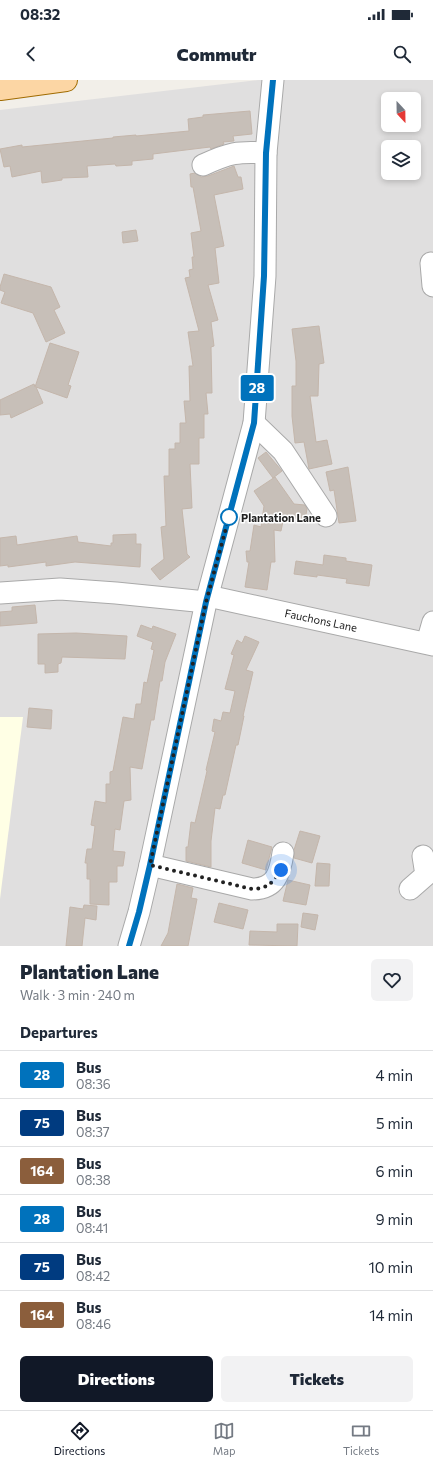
<!DOCTYPE html>
<html lang="en">
<head>
<meta charset="utf-8">
<style>
  :root { --surface:#fff; --page:#f2f2f3; --text:#1f2937; --muted:#747a83; --line:#e0e1e3; --accent:#111827 }
  body { margin:0; font-family:Commissioner,sans-serif; background:var(--page); color:var(--text); height:100vh; display:flex; flex-direction:column; font-size:15px; white-space:nowrap }
  * { box-sizing:border-box; margin:0 }
  p { font-size:13px; color:var(--muted) }
  .icon { flex:none; width:22px; height:22px; fill:none; stroke:currentColor; stroke-width:2; stroke-linecap:round; stroke-linejoin:round }
  .map { position:relative; height:866px; overflow:hidden }
  .panel { display:flex; flex-direction:column; background:var(--surface); flex:1 }
  .panel>* { flex:none }
  .badge { padding:0 8px; border-radius:3px; font-size:14px; line-height:26px }
  .needle { width:26px; rotate:158deg }
  .buttons { position:absolute; left:381px; top:12px; display:grid; gap:8px }
  .buttons a { display:grid; place-items:center; width:40px; height:40px; border-radius:6px; background:var(--surface); box-shadow:0 2px 6px #0003; font-size:20px }
  .you { position:absolute; width:20px; height:20px; margin:-10px; border:3px solid #fff; border-radius:50%; background:#1a73e8; box-shadow:0 0 0 6px #1a73e833 }
  .map>.badge { position:absolute; translate:-50% -50%; box-shadow:0 0 0 2px #fff }
  h2 { padding:0 20px; font-size:15px; line-height:36px }
  .round { display:grid; place-items:center; flex:none; width:42px; height:42px; border-radius:6px; background:var(--page) }
  .summary { display:flex; align-items:center; justify-content:space-between; height:68px; padding:0 20px }
  h1 { font-size:19px; font-weight:800; line-height:30px }
  .cta { display:flex; gap:8px; margin-top:auto; padding:8px 20px }
  .cta a { flex:1; height:46px; border-radius:6px; background:var(--accent); color:#fff; font-size:16px; font-weight:800; line-height:46px; text-align:center }
  .cta a+a { background:var(--page); color:var(--text) }
  ul { padding:0; list-style:none }
  li { display:flex; align-items:center; gap:12px; height:48px; padding:0 20px; border-top:1px solid var(--line) }
  li div { flex:1 }
  li b { display:block; font-size:15px }
  li em { font-style:normal }
  li .badge { min-width:44px; font-weight:700; text-align:center }
  .status { display:flex; justify-content:space-between; align-items:center; height:28px; padding:0 20px; background:var(--surface); direction:ltr }
  .status svg { height:11px; fill:currentColor }
  header { display:flex; justify-content:space-between; align-items:center; height:52px; padding:0 20px; background:var(--surface); font-size:18px; font-weight:800 }
  .tab-bar { display:flex; justify-content:space-around; align-items:center; height:56px; border-top:1px solid var(--line); background:var(--surface); font-size:11px; color:var(--muted) }
  .tab-bar a { display:grid; justify-items:center; gap:2px }
  .tab-bar .selected { color:var(--accent) }
  .map>svg:first-child { display:block }
  .residential { fill:#e0dfdf; fill-rule:evenodd }
  .education { fill:#ffffe5 }
  .building { fill:#c7bfb8; stroke:#c4b6ab }
  .lines { fill:none; stroke-linecap:round; stroke-linejoin:round }
  .minor-casing { stroke:#a9a9a9; stroke-width:23 }
  .major-casing { stroke:#a06b00; stroke-width:24 }
  .minor { stroke:#fff; stroke-width:21 }
  .major { stroke:#fcd6a4; stroke-width:22 }
  .line-casing { stroke:#fff; stroke-width:9 }
  .line { stroke:#0072bc; stroke-width:6 }
  .walk { stroke:#222; stroke-width:4; stroke-dasharray:0 7.2 }
  .stop-dot { fill:#fff; stroke:#0072bc; stroke-width:2 }
  .labels { text-anchor:middle; dominant-baseline:central; stroke-width:3; stroke-linejoin:round; paint-order:stroke }
  .stop-label { font-size:11px; font-weight:bold; fill:#222; stroke:#fff; text-anchor:start }
  .street-label { font-size:11px; fill:#222; stroke:#fff }
</style>
</head>
<body>
<div class="status"><b>08:32</b><svg viewBox="0 0 49 12"><path d="M0 12V9h3v3zM5 12V6h3v6zM10 12V3h3v9zM15 12V0h3v12zM26 1h20v11H26zM47 4h2v5h-2z"/></svg></div>
<header><svg class="icon" aria-label="back" viewBox="0 0 24 24"><path d="M15 5l-7 7 7 7"/></svg>Commutr<svg class="icon" aria-label="search" viewBox="0 0 24 24"><circle cx="10" cy="10" r="6"/><path d="M15 15l6 6"/></svg></header>
<div class="map">
<svg width="433" height="866" viewBox="0 0 433 866">
  <rect width="100%" height="100%" fill="#f2efe9"/>
  <path class="residential" d="M259,0h174v866h-433v-836zM388,19h26v26h-26zM388,67h26v26h-26z"/>
  <polygon class="education" points="0,637 23,637 0,819"/>
  <g class="building">
    <polygon points="250,31 252,54 233,56 234,61 223,62 224,64 211,69 210,67 153,74 153,79 132,81 132,85 116,86 115,84 87,86 88,97 62,98 62,100 42,103 41,91 12,97 10,86 4,87 0,69 22,65 22,67 113,58 113,57 136,55 136,56 189,51 188,39 203,37 203,35"/>
    <polygon points="234,86 238,97 241,97 243,109 214,115 224,166 215,168 219,203 208,205 218,240 211,242 214,266 211,267 212,313 206,313 208,334 204,334 204,358 199,358 199,384 190,384 192,428 182,429 187,474 190,477 160,500 151,489 164,479 161,447 166,446 164,396 169,396 169,369 175,369 175,363 180,363 180,343 186,343 184,321 190,321 189,286 193,286 188,252 199,251 185,198 190,197 189,190 193,189 192,177 194,177 191,153 201,151 193,107 191,107 190,94 195,93 201,97 208,96"/>
    <polygon points="136,150 138,161 123,163 122,152"/>
    <polygon points="4,194 51,207 60,227 54,230 65,253 46,262 33,233 1,223 5,212 0,210 0,207"/>
    <polygon points="319,246 324,283 319,284 318,316 310,316 316,362 327,360 332,384 309,389 304,362 295,363 292,336 292,306 296,306 296,281 292,249"/>
    <polygon points="50,263 79,272 68,305 71,306 67,318 36,307 43,323 11,338 10,334 0,335 0,320 34,304 35,307"/>
    <polygon points="266,372 282,391 273,398 258,378"/>
    <polygon points="348,387 356,441 339,443 334,410 330,411 326,392"/>
    <polygon points="275,397 294,424 305,425 307,429 305,440 284,436 281,451 274,450 275,482 271,482 267,510 245,507 249,482 247,482 246,471 250,471 254,445 261,447 264,426 254,411"/>
    <polygon points="136,454 136,464 141,464 140,487 75,482 46,486 46,482 8,487 8,485 0,486 0,458 16,456 17,465 77,456 78,462 111,466 111,463 113,463 113,455"/>
    <polygon points="324,475 346,478 346,481 372,485 369,506 346,503 347,499 317,495 317,497 294,494 296,481 323,485"/>
    <polygon points="35,525 37,543 0,546 0,532 12,531 12,527"/>
    <polygon points="141,545 152,549 153,546 176,554 165,582 162,601 160,601 154,640 151,640 142,689 130,687 131,720 124,721 120,750 115,749 113,771 125,772 123,786 117,786 117,802 109,802 109,825 90,824 90,799 87,799 87,783 85,783 87,769 92,769 95,746 91,745 95,721 106,723 106,704 110,704 110,692 113,691 123,637 134,639 136,624 141,624 144,602 147,603 154,570 151,569 153,562 137,556"/>
    <polygon points="76,553 127,556 125,579 62,577 61,583 58,584 58,592 45,593 45,584 38,584 38,554"/>
    <polygon points="245,556 259,562 246,590 253,592 243,636 244,636 238,665 236,665 225,715 223,715 220,729 215,728 211,761 211,787 186,781 186,767 188,767 191,742 195,743 207,691 206,690 215,652 212,651 214,639 221,641 223,632 230,633 235,611 225,609 234,575 231,574 237,560 242,563"/>
    <polygon points="29,628 52,630 51,649 27,647"/>
    <polygon points="300,751 320,756 312,783 294,778 294,770"/>
    <polygon points="248,760 272,767 266,790 242,783"/>
    <polygon points="317,783 330,784 329,806 315,806"/>
    <polygon points="288,800 310,805 306,825 283,821"/>
    <polygon points="177,804 193,808 191,818 197,819 188,866 161,866 168,853"/>
    <polygon points="219,823 248,830 243,849 214,842"/>
    <polygon points="84,825 97,826 96,840 85,838 82,866 66,866 70,827 83,829"/>
    <polygon points="303,833 318,835 315,850 301,847"/>
    <polygon points="277,844 298,844 297,866 249,865 250,851 277,852"/>
  </g>
  <g class="lines">
    <g class="minor-casing">
      <g id="minor">
        <path d="M203,85c26,-12 35,-14 63,-12"/>
        <polyline points="431,183 433,206"/>
        <polyline points="254,343 283,371 326,436"/>
        <polyline points="0,513 60,509 116,513 206,522"/>
        <polyline points="208,516 433,565"/>
        <polyline points="427,563 433,542"/>
        <path d="M150,785l102,24c24,0 28,-16 31,-36"/>
        <polyline points="410,809 426,795 423,776"/>
        <polyline points="129,866 139,832 150,785 206,522 254,343 265,196 266,73 273,0"/>
      </g>
    </g>
    <g class="major-casing">
      <polyline id="major" points="0,9 66,0"/>
    </g>
    <use href="#minor" class="minor"/>
    <use href="#major" class="major"/>
  </g>
  <g class="lines">
    <g class="line-casing">
      <polyline id="line" points="129,866 139,832 150,785 206,522 254,343 264,196 266,73 273,0"/>
    </g>
    <use href="#line" class="line"/>
    <path class="walk" d="M229,437l-23,85 -56,263 102,24c16,0 21,-7 29,-19"/>
  </g>
  <circle class="stop-dot" cx="229" cy="437" r="8"/>
  <g class="labels">
    <g class="stop-label">
      <text x="241" y="437">Plantation Lane</text>
    </g>
    <g class="street-label">
      <text transform="translate(321 540) rotate(12)">Fauchons Lane</text>
    </g>
  </g>
</svg>
<div class="buttons">
<a><svg class="needle" viewBox="-14 -14 28 28"><path d="M0-13l5 13h-10z" fill="#e53935"/><path d="M0 13l5-13h-10z" fill="#747a83"/></svg></a>
<a><svg class="icon" aria-label="layers" viewBox="0 0 24 24"><path d="M12 4l9 5-9 5-9-5zM3 14l9 5 9-5"/></svg></a>
</div>
<div class="you" style="left:281px;top:790px"></div>
<b class="badge" style="left:257px;top:308px;background:#0072bc;color:#fff">28</b>
</div>
<section class="panel">
<div class="summary"><div><h1>Plantation Lane</h1><p>Walk · 3 min · 240 m</p></div><a class="round"><svg class="icon" aria-label="heart" viewBox="0 0 24 24"><path d="M12 20l-8-8c-3-5 5-10 8-4 3-6 11-1 8 4z"/></svg></a></div>
<h2>Departures</h2>
<ul>
<li><span class="badge" style="background:#0072bc;color:#fff">28</span><div><b>Bus</b><p>08:36</p></div><em>4 min</em></li>
<li><span class="badge" style="background:#003b80;color:#fff">75</span><div><b>Bus</b><p>08:37</p></div><em>5 min</em></li>
<li><span class="badge" style="background:#8b5e3c;color:#fff">164</span><div><b>Bus</b><p>08:38</p></div><em>6 min</em></li>
<li><span class="badge" style="background:#0072bc;color:#fff">28</span><div><b>Bus</b><p>08:41</p></div><em>9 min</em></li>
<li><span class="badge" style="background:#003b80;color:#fff">75</span><div><b>Bus</b><p>08:42</p></div><em>10 min</em></li>
<li><span class="badge" style="background:#8b5e3c;color:#fff">164</span><div><b>Bus</b><p>08:46</p></div><em>14 min</em></li>
</ul>
<div class="cta"><a>Directions</a><a>Tickets</a></div>
</section>
<nav class="tab-bar">
<a class="selected"><svg class="icon" aria-label="directions" viewBox="0 0 24 24"><path d="M12 3l9 9-9 9-9-9zM9 14v-3h6M13 9l2 2-2 2"/></svg>Directions</a>
<a><svg class="icon" aria-label="map" viewBox="0 0 24 24"><path d="M3 6l6-2 6 2 6-2v14l-6 2-6-2-6 2zM9 4v14M15 6v14"/></svg>Map</a>
<a><svg class="icon" aria-label="tickets" viewBox="0 0 24 24"><path d="M3 7h18v10H3zM15 7v10"/></svg>Tickets</a>
</nav>
</body>
</html>
